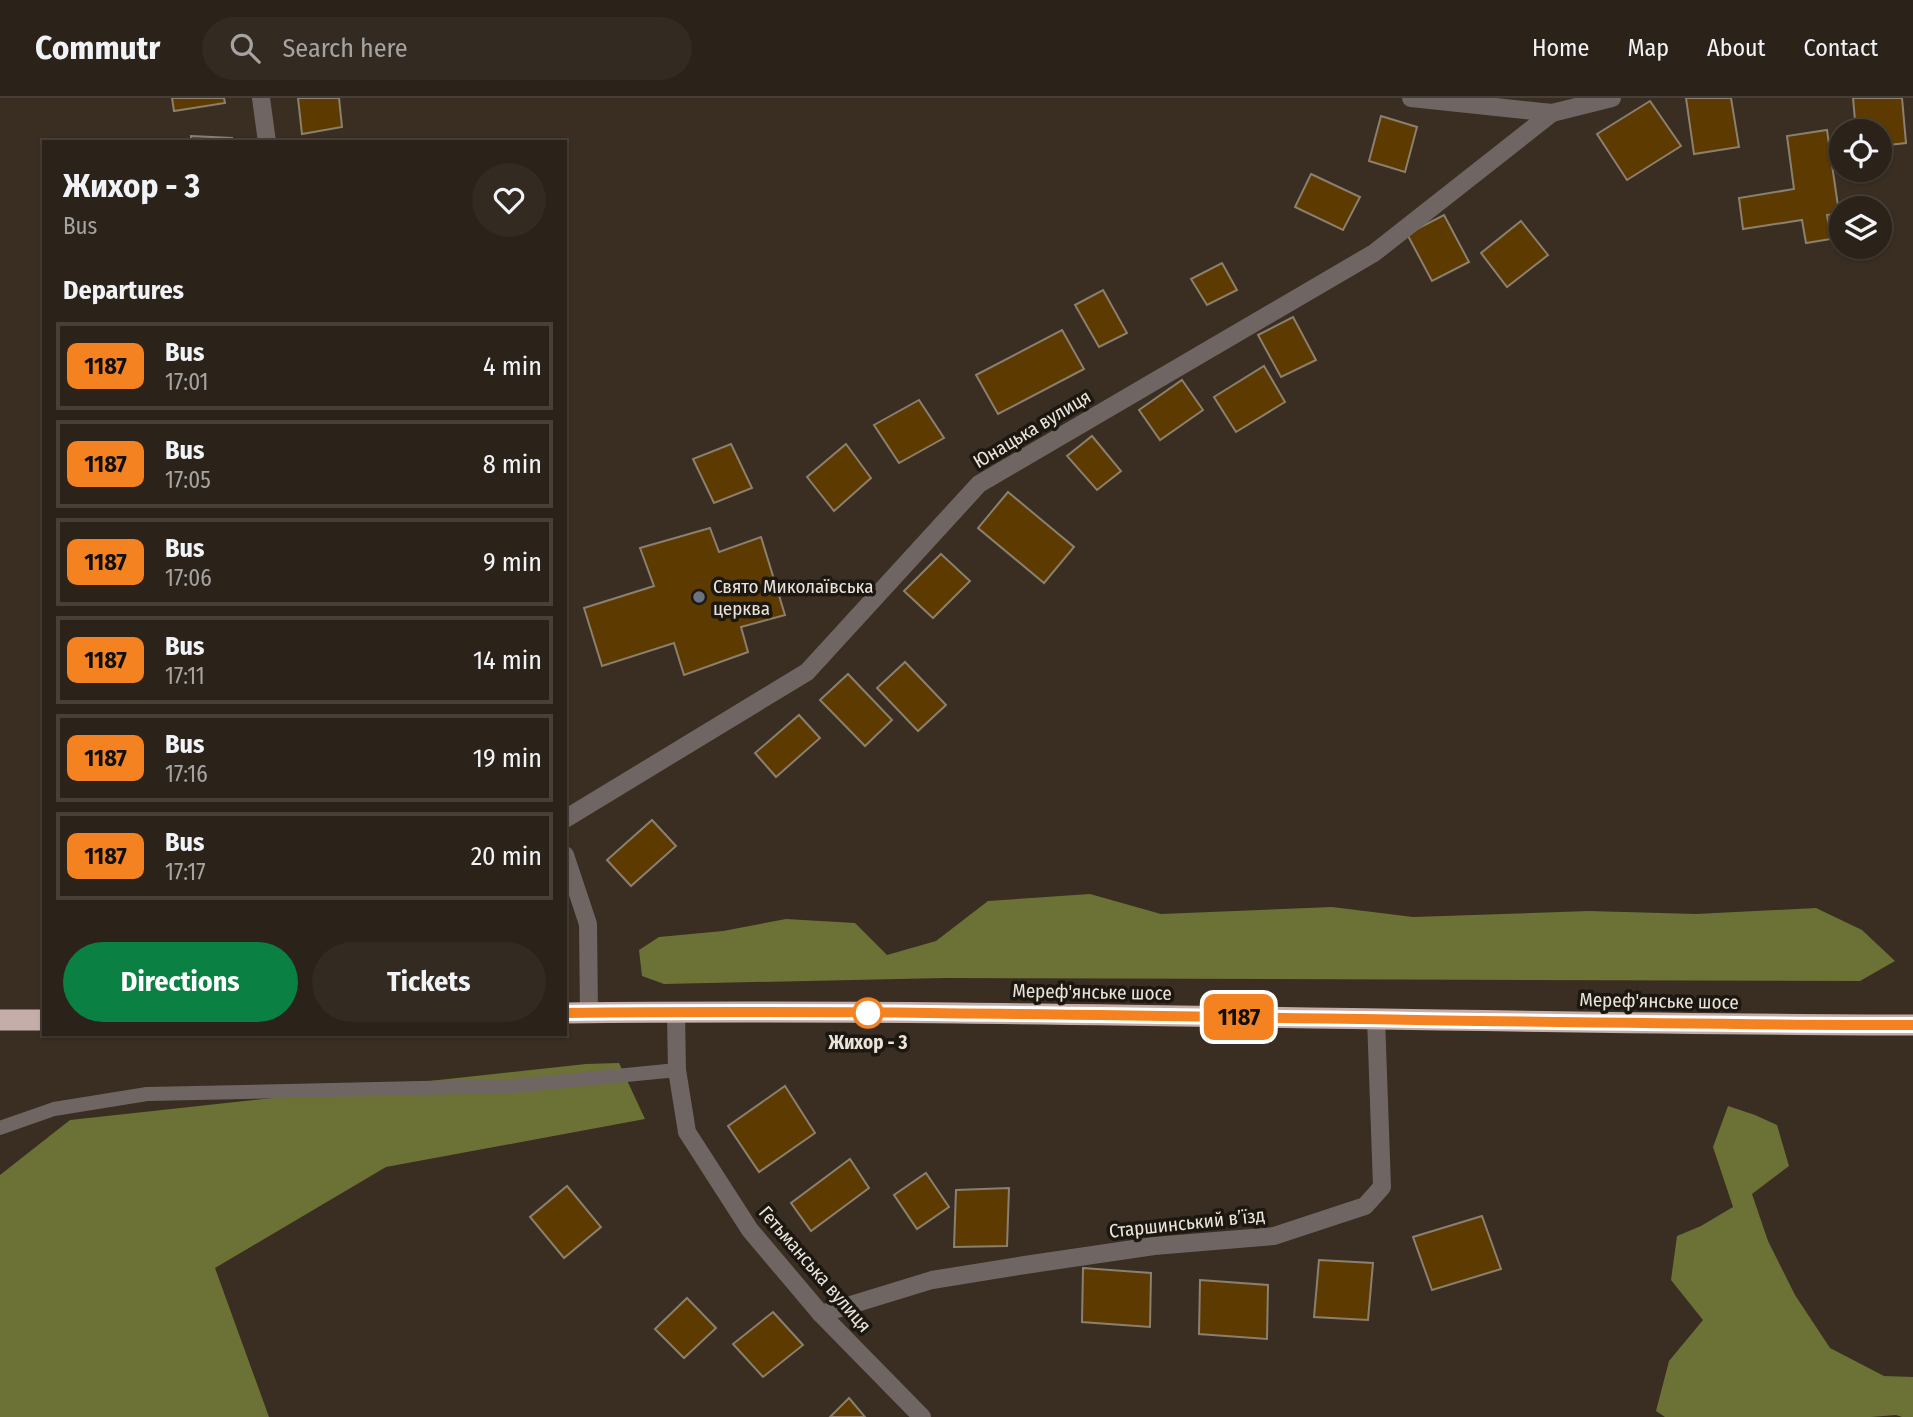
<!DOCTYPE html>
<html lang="en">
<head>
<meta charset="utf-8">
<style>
  :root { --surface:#2b2219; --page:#332a22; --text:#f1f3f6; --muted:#a6a4a2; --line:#473f38; --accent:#0b8043 }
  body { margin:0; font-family:"Fira Sans Condensed",sans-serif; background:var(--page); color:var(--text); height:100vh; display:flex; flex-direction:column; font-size:26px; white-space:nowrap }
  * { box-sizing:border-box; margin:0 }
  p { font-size:23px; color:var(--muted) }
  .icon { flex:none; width:38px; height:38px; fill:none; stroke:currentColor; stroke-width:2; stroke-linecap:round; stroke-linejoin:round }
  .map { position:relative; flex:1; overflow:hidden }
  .panel { position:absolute; left:42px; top:42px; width:525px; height:896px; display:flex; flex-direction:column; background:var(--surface); border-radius:0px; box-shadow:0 2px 5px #0004,0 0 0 2px var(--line) }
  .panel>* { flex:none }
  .badge { padding:0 14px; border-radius:10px; font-size:24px; line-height:46px }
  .buttons { position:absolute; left:1829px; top:21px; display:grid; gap:14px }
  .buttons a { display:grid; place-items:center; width:63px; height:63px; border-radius:50%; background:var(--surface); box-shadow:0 2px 5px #0004,0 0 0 2px var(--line); font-size:35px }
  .map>.badge { position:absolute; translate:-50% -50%; box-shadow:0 0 0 4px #fff }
  h2 { padding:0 21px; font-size:26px; line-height:63px }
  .round { display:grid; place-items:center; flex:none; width:74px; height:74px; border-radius:37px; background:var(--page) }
  .headline { display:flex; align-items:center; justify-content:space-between; height:119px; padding:0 21px }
  h1 { font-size:33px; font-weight:700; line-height:52px }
  .button { display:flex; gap:14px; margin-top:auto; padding:14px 21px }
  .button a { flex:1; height:80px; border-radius:42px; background:var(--accent); color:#fff; font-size:28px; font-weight:700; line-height:80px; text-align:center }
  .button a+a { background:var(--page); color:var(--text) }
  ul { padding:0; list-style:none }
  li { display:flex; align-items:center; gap:21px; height:88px; margin:0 14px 10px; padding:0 7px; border:4px solid var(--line); border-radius:0px }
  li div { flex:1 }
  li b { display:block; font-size:26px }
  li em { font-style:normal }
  li .badge { min-width:77px; font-weight:700; text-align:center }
  header { display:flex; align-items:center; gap:42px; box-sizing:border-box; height:98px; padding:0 35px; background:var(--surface); border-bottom:2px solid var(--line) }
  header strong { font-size:33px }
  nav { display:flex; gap:38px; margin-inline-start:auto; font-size:24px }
  .search { width:490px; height:63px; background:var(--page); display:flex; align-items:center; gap:18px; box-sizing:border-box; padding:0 24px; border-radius:38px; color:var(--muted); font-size:26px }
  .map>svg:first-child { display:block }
  .forest { fill:#6c7136 }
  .building { fill:#5d3b00; stroke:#8b7f6f; stroke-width:2 }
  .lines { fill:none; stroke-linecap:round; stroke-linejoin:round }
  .lane { stroke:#6f6663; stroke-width:14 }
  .street { stroke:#6f6663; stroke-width:18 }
  .highway { stroke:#c5aea9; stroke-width:21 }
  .line-casing { stroke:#fff; stroke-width:16 }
  .line { stroke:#f58220; stroke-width:10 }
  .worship-dot { fill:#6b7280; stroke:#1c1811; stroke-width:2.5 }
  .stop-dot { fill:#fff; stroke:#f58220; stroke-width:3.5 }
  .labels { text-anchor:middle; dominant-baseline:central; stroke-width:7; stroke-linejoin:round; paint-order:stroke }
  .street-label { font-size:19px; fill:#ebe4db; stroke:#1c1811 }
  .poi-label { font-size:19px; fill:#ebe4db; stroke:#1c1811; text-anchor:start }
  .stop-label { font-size:19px; font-weight:bold; fill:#ebe4db; stroke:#1c1811 }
</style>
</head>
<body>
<header>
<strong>Commutr</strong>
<div class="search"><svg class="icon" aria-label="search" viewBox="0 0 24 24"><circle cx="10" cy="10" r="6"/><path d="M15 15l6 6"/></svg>Search here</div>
<nav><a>Home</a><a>Map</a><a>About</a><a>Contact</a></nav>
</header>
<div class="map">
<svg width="1913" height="1319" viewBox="0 0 1913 1319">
  <rect width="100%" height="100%" fill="#392e21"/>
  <g class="forest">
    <polygon points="1090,796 1161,816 1332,809 1413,819 1589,813 1696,816 1816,810 1862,832 1895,863 1860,883 944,880 664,886 642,878 639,852 659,839 723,833 786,821 855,825 887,857 936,843 988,803"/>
    <polygon points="619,965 645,1021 386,1069 215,1170 269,1319 0,1319 0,1077 70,1022 586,966"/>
    <polygon points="1728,1008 1755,1017 1777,1027 1789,1068 1752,1096 1768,1143 1795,1197 1830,1250 1884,1278 1913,1279 1913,1319 1902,1319 1896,1317 1871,1319 1665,1319 1656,1313 1669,1263 1703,1222 1671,1182 1677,1138 1701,1128 1733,1109 1713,1049"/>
  </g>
  <g class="building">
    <polygon points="172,0 224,0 225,5 174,13"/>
    <polygon points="298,0 339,0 342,29 302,36"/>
    <polygon points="1686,0 1731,0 1739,49 1694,56"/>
    <polygon points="1853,0 1902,0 1906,45 1880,48 1880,33 1856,33"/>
    <polygon points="1650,3 1681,48 1627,82 1597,36"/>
    <polygon points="1381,18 1417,29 1405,74 1369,63"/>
    <polygon points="1827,32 1839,115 1827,117 1831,141 1806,145 1802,122 1743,131 1739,100 1794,91 1787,38"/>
    <polygon points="191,38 232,40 232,44 191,44"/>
    <polygon points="1311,76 1360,99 1343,132 1295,109"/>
    <polygon points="1444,117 1469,164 1432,183 1407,136"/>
    <polygon points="1521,123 1548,157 1507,189 1481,155"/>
    <polygon points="1222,165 1237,192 1207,207 1191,181"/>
    <polygon points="1103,192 1127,235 1099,249 1075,207"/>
    <polygon points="1293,219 1316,262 1281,279 1258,237"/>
    <polygon points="1062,232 1084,271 998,316 976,277"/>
    <polygon points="1264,268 1285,304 1236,334 1214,299"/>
    <polygon points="1182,282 1203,312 1160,342 1139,312"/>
    <polygon points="919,302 944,340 899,365 874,327"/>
    <polygon points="1092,338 1121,373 1097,392 1067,358"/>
    <polygon points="731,346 752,390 714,405 693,361"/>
    <polygon points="846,346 871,380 834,413 807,379"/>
    <polygon points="1008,394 1074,449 1044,485 978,430"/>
    <polygon points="710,430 719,454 761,439 785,517 741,529 748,554 684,577 674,545 602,568 584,510 654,488 640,450"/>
    <polygon points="941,456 970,483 933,520 904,493"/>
    <polygon points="905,564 946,607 918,633 877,590"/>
    <polygon points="848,576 892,622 865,648 820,602"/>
    <polygon points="799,617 820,640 776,679 755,655"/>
    <polygon points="652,722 676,748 631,788 607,762"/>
    <polygon points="785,988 815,1035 759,1074 728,1028"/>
    <polygon points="850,1061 869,1090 811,1133 791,1105"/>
    <polygon points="926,1075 949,1109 917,1131 894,1097"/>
    <polygon points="567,1088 601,1129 564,1160 530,1119"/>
    <polygon points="1009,1090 1007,1148 954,1149 956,1092"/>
    <polygon points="1482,1118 1501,1171 1432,1192 1413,1139"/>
    <polygon points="1319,1162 1373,1165 1368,1222 1314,1219"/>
    <polygon points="1083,1170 1151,1175 1150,1229 1082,1224"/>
    <polygon points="1200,1182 1268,1187 1267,1241 1199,1236"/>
    <polygon points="687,1200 716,1230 684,1260 655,1231"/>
    <polygon points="773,1214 803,1247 763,1279 733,1246"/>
    <polygon points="849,1300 865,1319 830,1319"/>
  </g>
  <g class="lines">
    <polyline class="lane" points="0,1030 54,1011 147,996 515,988 677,972"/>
    <g class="street">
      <polyline points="261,0 267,44"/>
      <polyline points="1411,0 1552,15 1612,0"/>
      <polyline points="565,721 807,574 979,386 1374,155 1552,15"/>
      <polyline points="565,757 588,826 589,915"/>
      <polyline points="676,915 677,972 687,1034 750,1132 821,1216 922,1319"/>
      <polyline points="821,1216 932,1182 1025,1167 1154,1148 1274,1138 1365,1108 1382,1089 1376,920"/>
    </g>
    <g class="highway">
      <path d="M565,915c450,-5 899,11 1348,12"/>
      <polyline points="0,922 44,922"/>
    </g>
  </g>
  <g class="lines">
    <g class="line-casing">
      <path id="line" d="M565,915c450,-5 899,12 1348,12"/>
    </g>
    <use href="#line" class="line"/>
  </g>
  <circle class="worship-dot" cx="699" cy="499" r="7"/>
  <circle class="stop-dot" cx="868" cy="915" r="14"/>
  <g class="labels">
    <g class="street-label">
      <text transform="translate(1032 331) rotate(-31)">Юнацька вулиця</text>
      <text transform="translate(1092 894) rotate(1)">Мереф'янське шосе</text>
      <text transform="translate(1659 903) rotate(1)">Мереф'янське шосе</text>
      <text transform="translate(1187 1125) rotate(-6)">Старшинський в’їзд</text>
      <text transform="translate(815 1171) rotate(49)">Гетьманська вулиця</text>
    </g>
    <g class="poi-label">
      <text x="713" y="488">Свято Миколаївська<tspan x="713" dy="22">церква</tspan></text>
    </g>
    <g class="stop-label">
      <text x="868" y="944">Жихор - 3</text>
    </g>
  </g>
</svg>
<div class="buttons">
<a><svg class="icon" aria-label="locate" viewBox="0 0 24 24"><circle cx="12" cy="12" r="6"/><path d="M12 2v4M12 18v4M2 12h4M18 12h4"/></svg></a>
<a><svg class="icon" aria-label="layers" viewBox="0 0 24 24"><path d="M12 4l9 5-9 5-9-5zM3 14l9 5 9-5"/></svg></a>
</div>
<b class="badge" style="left:1239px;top:919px;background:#f58220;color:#111">1187</b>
<section class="panel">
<div class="headline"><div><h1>Жихор - 3</h1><p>Bus</p></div><a class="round"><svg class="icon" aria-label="heart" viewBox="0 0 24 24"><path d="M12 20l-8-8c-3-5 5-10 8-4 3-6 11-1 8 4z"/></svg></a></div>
<h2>Departures</h2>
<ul>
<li><span class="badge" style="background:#f58220;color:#111">1187</span><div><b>Bus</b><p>17:01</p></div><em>4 min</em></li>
<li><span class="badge" style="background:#f58220;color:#111">1187</span><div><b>Bus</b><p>17:05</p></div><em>8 min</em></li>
<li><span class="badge" style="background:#f58220;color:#111">1187</span><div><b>Bus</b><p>17:06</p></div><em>9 min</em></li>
<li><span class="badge" style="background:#f58220;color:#111">1187</span><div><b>Bus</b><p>17:11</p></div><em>14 min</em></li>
<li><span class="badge" style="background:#f58220;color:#111">1187</span><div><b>Bus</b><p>17:16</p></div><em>19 min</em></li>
<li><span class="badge" style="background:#f58220;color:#111">1187</span><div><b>Bus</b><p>17:17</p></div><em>20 min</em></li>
</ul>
<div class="button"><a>Directions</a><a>Tickets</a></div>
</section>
</div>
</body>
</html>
